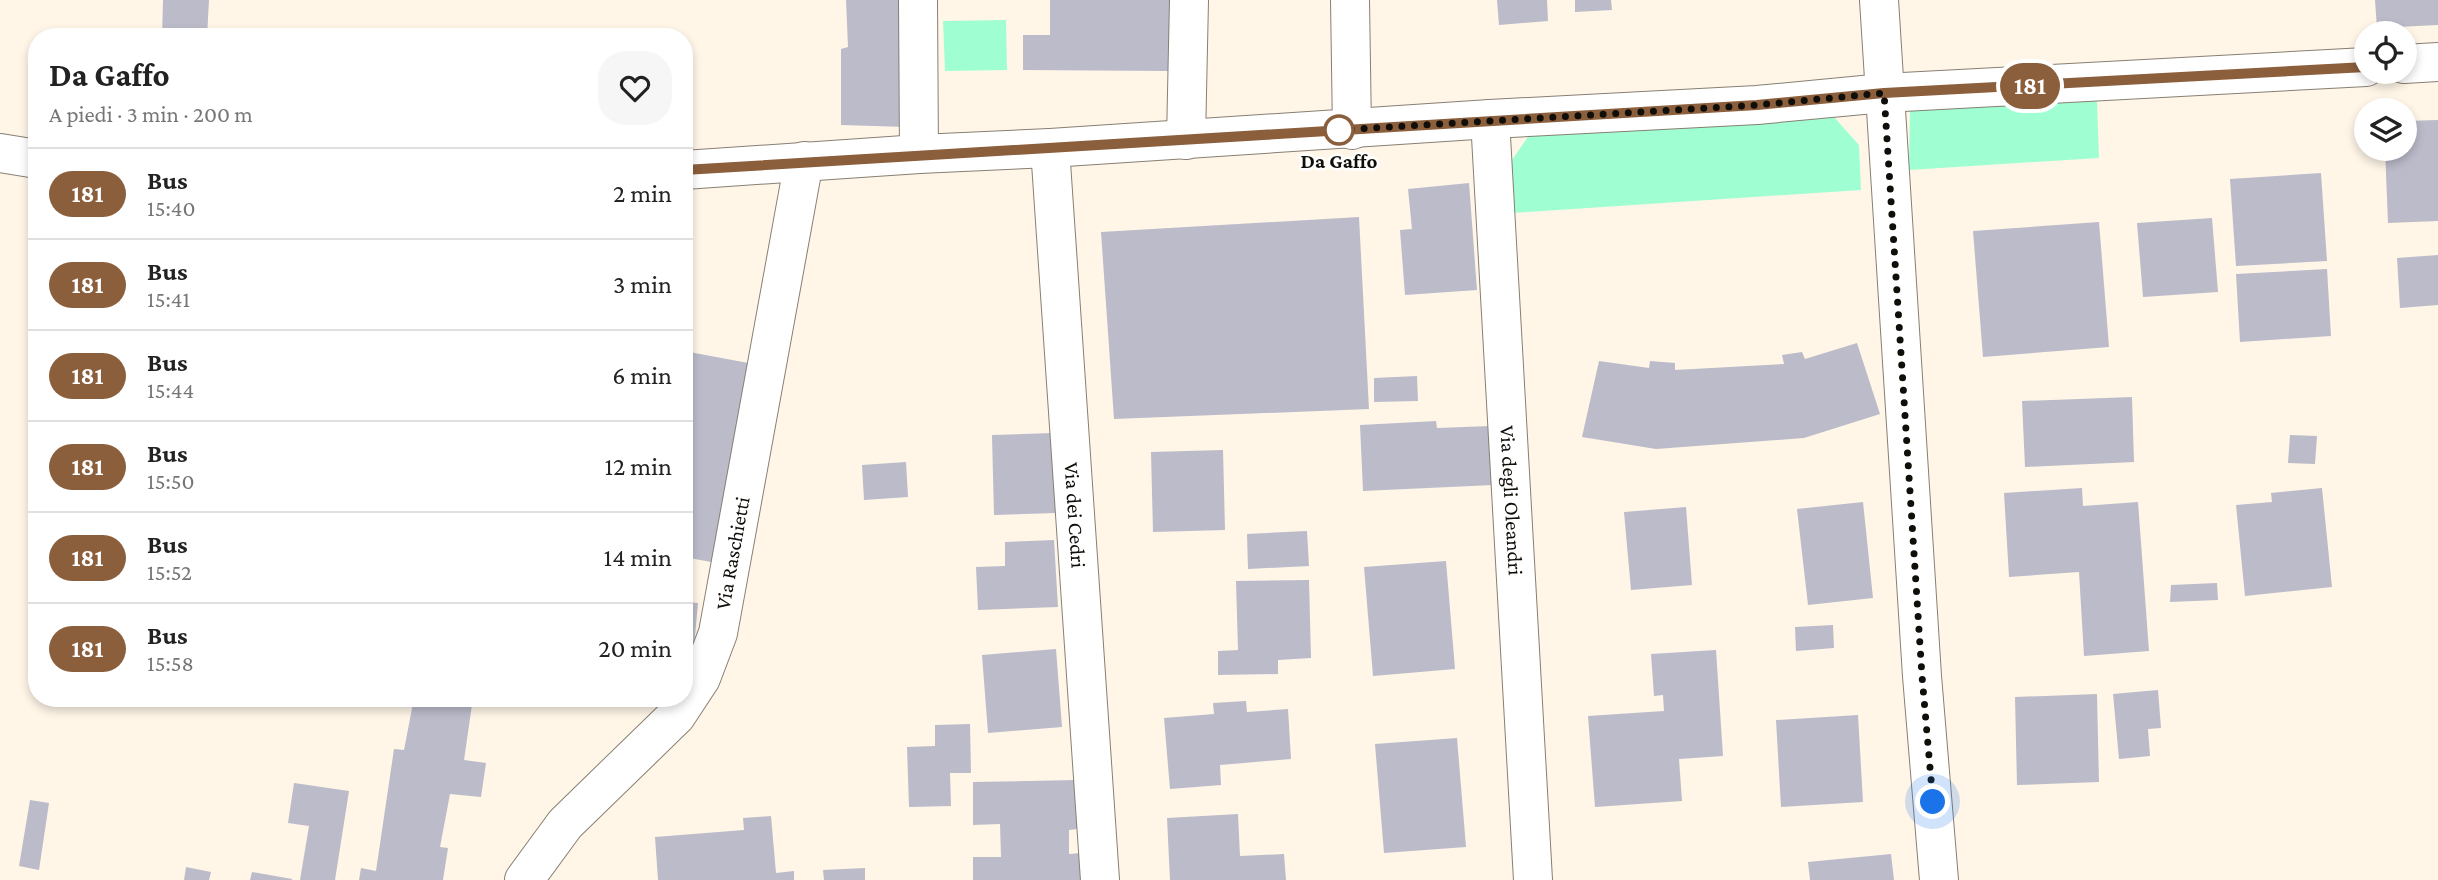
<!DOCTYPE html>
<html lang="it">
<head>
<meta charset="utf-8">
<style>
  :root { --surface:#fff; --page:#f6f6f6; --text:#222; --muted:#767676; --line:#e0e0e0 }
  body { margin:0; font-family:"Crimson Pro",serif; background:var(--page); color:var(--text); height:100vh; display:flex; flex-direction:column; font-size:26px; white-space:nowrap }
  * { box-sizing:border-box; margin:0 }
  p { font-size:23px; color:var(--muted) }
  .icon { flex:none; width:38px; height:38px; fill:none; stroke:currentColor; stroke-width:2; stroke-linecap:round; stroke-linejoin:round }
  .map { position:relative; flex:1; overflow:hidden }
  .sheet { position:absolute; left:28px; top:28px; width:665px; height:679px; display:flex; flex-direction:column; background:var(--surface); border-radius:28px; box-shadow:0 4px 10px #0003 }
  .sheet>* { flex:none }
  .badge { padding:0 14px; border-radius:23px; font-size:24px; line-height:46px }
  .tools { position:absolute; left:2354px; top:21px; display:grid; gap:14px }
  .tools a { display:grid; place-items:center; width:63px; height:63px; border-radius:50%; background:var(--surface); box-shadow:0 4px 10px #0003; font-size:35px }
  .you { position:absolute; width:35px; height:35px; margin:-18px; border:5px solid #fff; border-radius:50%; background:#1a73e8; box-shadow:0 0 0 10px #1a73e833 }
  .map>.badge { position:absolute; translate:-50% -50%; box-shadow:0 0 0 4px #fff }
  .round { display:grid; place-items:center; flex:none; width:74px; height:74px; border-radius:28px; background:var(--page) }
  .summary { display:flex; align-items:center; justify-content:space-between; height:119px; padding:0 21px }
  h1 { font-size:33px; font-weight:700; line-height:52px }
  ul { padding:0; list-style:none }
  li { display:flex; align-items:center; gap:21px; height:91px; padding:0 21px; border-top:2px solid var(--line) }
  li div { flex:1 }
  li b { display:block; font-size:26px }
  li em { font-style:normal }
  li .badge { min-width:77px; font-weight:700; text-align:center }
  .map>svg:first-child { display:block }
  .green { fill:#9fffd3 }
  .building { fill:#bbbbca }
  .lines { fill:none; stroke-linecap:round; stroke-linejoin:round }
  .minor-casing { stroke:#877f72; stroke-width:40 }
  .major-casing { stroke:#877f72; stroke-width:40 }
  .minor { stroke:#fff; stroke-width:38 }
  .major { stroke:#fff; stroke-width:38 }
  .line-casing { stroke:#fff; stroke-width:16 }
  .line { stroke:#8b5e3c; stroke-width:10 }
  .walk { stroke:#100e09; stroke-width:7; stroke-dasharray:0 12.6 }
  .stop-dot { fill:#fff; stroke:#8b5e3c; stroke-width:3.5 }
  .labels { text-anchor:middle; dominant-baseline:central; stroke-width:5; stroke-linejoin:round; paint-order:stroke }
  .stop-label { font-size:21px; font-weight:bold; fill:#100e09; stroke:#fff }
  .street-label { font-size:21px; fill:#100e09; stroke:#fff }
</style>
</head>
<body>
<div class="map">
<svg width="2438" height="880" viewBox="0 0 2438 880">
  <rect width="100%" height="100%" fill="#fff6e8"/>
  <g class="green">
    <polygon points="1006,20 1007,70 945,71 943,21"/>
    <polygon points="2097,101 2099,158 1909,170 1910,110"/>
    <polygon points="1834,117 1859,145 1861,190 1511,213 1508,166 1529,135"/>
  </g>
  <g class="building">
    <polygon points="163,0 209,0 207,37 162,37"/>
    <polygon points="846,0 910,0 907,127 841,125 841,49 848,47"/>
    <polygon points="1050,0 1169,0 1169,71 1023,70 1023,35 1050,35"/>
    <polygon points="1497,0 1547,0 1548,21 1499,25"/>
    <polygon points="1575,0 1611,0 1612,10 1575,12"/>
    <polygon points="2375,0 2438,0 2438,25 2377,28"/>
    <polygon points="2438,120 2438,221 2388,223 2385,149 2404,149 2404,121"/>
    <polygon points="2321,173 2327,261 2236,266 2230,179"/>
    <polygon points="1469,183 1477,290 1405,295 1400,230 1412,229 1408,189"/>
    <polygon points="1359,217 1369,409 1114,419 1101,232"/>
    <polygon points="2212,218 2218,292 2143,297 2137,223"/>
    <polygon points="2099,222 2109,347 1983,357 1973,231"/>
    <polygon points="2438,255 2438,305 2400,308 2397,258"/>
    <polygon points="2327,269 2331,336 2240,342 2236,274"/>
    <polygon points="1857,343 1880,414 1804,438 1656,449 1582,437 1599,361 1649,368 1650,361 1675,363 1675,370 1784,364 1782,355 1802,352 1805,359"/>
    <polygon points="684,351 759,365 722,564 684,557"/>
    <polygon points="1417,376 1418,401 1374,402 1374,378"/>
    <polygon points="2132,397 2134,462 2025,467 2022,401"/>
    <polygon points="1436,421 1437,428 1490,426 1493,485 1363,491 1360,425"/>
    <polygon points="1053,433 1056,513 994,515 992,435"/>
    <polygon points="2290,435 2317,436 2315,464 2288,463"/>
    <polygon points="1223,450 1225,530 1153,532 1151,452"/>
    <polygon points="906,462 908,497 864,500 862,465"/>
    <polygon points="2082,488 2083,506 2138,502 2149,651 2084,656 2079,572 2009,577 2004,493"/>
    <polygon points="2322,488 2332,587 2245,596 2236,505 2272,502 2271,493"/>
    <polygon points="1863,502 1873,598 1808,605 1797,509"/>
    <polygon points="1686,507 1692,585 1631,590 1624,512"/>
    <polygon points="1307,531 1309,566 1248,569 1247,534"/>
    <polygon points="1054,540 1058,607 978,610 976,567 1005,566 1005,542"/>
    <polygon points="1446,561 1455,669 1373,676 1364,567"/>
    <polygon points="1309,580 1311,658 1278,660 1278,674 1218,675 1218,651 1238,650 1236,581"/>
    <polygon points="2217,583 2218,600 2170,602 2171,585"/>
    <polygon points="684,602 698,603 693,657 684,656"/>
    <polygon points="1833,625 1834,648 1796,651 1795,627"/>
    <polygon points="1056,649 1062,727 988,733 982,655"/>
    <polygon points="1716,650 1723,756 1679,759 1682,801 1595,807 1588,716 1664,711 1663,695 1654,696 1651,654"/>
    <polygon points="2158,690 2161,728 2148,729 2150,756 2119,759 2113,694"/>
    <polygon points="2097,694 2099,782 2017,785 2015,697"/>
    <polygon points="414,698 473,698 464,760 486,763 481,797 450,794 440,847 448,848 443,880 359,880 361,868 376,871 394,749 404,750"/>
    <polygon points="1246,701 1247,712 1288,709 1291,759 1220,765 1221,785 1170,789 1164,718 1214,714 1213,703"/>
    <polygon points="1858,715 1863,802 1781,807 1776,720"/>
    <polygon points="970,724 971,773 950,773 951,806 909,807 907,747 935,746 935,725"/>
    <polygon points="1457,738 1466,847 1384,853 1375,744"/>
    <polygon points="1076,780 1077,829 1069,830 1069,854 1081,853 1082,880 973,880 973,857 1001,857 1000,824 973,825 973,782"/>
    <polygon points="294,783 349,791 335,880 300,880 309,826 288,823"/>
    <polygon points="30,800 49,803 39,870 19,866"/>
    <polygon points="1238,814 1240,856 1284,854 1286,880 1170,880 1167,818"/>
    <polygon points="771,816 776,873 794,871 794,880 658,880 655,837 744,830 743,818"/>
    <polygon points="1891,854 1894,880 1810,880 1808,862"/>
    <polygon points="186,867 211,872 209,880 184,880"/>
    <polygon points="865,868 865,880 824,880 823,870"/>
    <polygon points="252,872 292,879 292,880 250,880"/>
  </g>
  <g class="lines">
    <g class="minor-casing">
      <g id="minor">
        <polyline points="918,0 919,154"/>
        <polyline points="1350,0 1352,130"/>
        <polyline points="1879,0 1922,676 1939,880"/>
        <path id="s1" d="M1490,119l43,761"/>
        <polyline points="1186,140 1189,0"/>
        <path id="s2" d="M1050,148l50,732"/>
        <path id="s3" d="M524,880l41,-56 111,-108 25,-38 17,-45 86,-472"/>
      </g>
    </g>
    <g class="major-casing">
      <g id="major">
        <polyline points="2404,64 2438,62"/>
        <polyline points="0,153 37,159"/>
        <polyline points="684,170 919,154 1050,148 1490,119 1757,105 1884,93 2366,67"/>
      </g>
    </g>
    <use href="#minor" class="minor"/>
    <use href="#major" class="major"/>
  </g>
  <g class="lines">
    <g class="line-casing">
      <polyline id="line" points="684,170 1757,105 1884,93 2366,67"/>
    </g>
    <use href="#line" class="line"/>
    <polyline class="walk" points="1339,130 1757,105 1884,93 1922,676 1933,802"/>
  </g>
  <circle class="stop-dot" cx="1339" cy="130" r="14"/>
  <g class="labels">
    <g class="stop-label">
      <text x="1339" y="161">Da Gaffo</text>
    </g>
    <g class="street-label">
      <text stroke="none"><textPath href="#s1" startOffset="382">Via degli Oleandri</textPath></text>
      <text stroke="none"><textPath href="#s2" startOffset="368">Via dei Cedri</textPath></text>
      <text stroke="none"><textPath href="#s3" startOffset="399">Via Raschietti</textPath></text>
    </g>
  </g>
</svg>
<div class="tools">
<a><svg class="icon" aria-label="locate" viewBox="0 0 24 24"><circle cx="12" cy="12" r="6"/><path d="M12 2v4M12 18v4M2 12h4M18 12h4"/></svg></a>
<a><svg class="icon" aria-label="layers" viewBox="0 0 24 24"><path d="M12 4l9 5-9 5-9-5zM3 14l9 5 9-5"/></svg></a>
</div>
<div class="you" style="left:1933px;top:802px"></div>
<b class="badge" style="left:2030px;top:86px;background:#8b5e3c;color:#fff">181</b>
<section class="sheet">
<div class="summary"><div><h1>Da Gaffo</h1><p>A piedi · 3 min · 200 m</p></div><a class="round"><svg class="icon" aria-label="heart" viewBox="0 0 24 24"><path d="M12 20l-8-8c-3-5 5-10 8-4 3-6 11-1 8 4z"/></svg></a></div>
<ul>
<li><span class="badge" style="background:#8b5e3c;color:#fff">181</span><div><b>Bus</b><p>15:40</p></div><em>2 min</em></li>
<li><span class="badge" style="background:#8b5e3c;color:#fff">181</span><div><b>Bus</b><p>15:41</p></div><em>3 min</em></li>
<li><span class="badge" style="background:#8b5e3c;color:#fff">181</span><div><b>Bus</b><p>15:44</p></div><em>6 min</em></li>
<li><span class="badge" style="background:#8b5e3c;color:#fff">181</span><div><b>Bus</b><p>15:50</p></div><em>12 min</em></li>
<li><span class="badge" style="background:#8b5e3c;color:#fff">181</span><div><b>Bus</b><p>15:52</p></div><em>14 min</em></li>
<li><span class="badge" style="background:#8b5e3c;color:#fff">181</span><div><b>Bus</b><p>15:58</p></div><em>20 min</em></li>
</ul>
</section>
</div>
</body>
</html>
